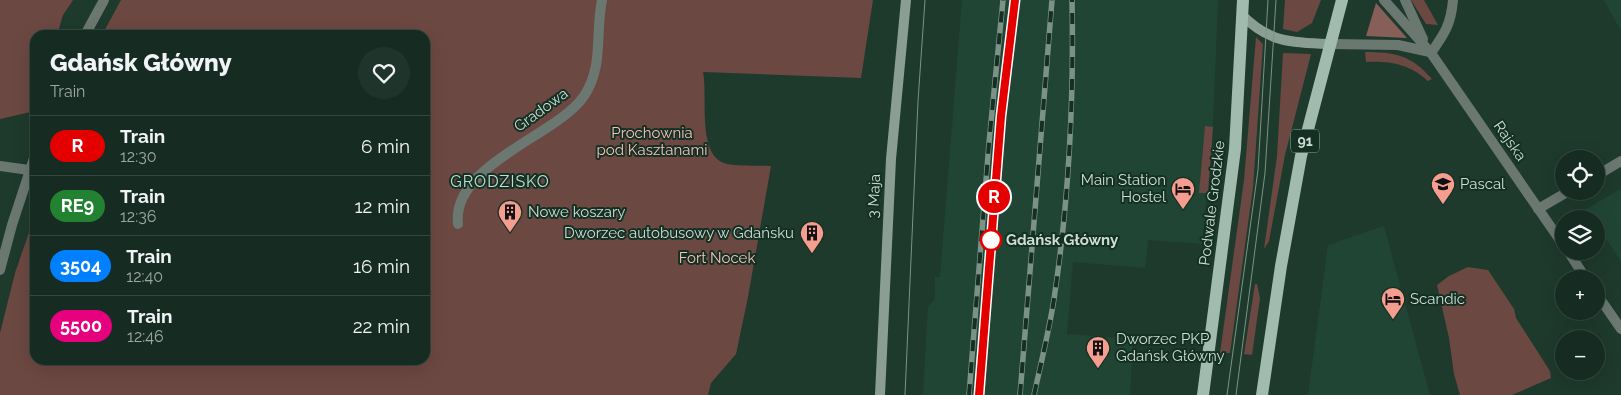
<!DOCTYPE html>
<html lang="en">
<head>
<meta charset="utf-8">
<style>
  :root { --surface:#162c22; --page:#1f342a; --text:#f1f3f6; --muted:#9ea7a5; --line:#354840 }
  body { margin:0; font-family:Raleway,sans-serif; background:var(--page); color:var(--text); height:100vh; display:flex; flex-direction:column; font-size:19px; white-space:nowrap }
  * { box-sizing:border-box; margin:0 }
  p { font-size:16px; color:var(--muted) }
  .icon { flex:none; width:28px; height:28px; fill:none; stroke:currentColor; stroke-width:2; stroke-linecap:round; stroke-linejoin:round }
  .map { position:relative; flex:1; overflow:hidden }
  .drawer { position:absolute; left:30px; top:30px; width:400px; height:335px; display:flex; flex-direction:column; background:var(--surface); border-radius:15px; box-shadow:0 5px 20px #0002,0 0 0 1px var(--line) }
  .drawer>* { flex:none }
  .badge { padding:0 10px; border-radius:16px; font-size:18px; line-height:32px }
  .tools { position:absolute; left:1555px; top:150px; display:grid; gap:10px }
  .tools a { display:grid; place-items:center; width:50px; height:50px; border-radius:50%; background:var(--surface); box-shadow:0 5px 20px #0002,0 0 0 1px var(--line); font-size:25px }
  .map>.badge { position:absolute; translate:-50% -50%; box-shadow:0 0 0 2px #fff }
  .round { display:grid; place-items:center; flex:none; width:52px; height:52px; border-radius:26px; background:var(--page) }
  .overview { display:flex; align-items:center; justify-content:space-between; height:85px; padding:0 20px }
  h1 { font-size:24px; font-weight:800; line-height:38px }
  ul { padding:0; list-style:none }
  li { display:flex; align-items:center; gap:15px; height:60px; padding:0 20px; border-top:1px solid var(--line) }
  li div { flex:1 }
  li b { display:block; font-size:19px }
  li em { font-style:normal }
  li .badge { min-width:55px; font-weight:700; text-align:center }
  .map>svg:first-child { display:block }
  .built { fill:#214535 }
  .green { fill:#6c4842 }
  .forest { fill:#875f58 }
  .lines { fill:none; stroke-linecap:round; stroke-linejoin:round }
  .minor { stroke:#6b7871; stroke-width:10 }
  .tertiary { stroke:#6b7871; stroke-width:10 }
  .secondary { stroke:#8a9e94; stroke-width:10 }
  .primary { stroke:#a1bcae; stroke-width:12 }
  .tram { stroke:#7c9287; stroke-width:1 }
  .rail-casing { stroke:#7c9287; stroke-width:5.5 }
  .rail { stroke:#143024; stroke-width:4; stroke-dasharray:11; stroke-linecap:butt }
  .line-casing { stroke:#fff; stroke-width:11 }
  .line { stroke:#e50000; stroke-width:8 }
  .stop-dot { fill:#fff; stroke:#e50000; stroke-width:2.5 }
  .labels { text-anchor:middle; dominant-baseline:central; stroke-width:4; stroke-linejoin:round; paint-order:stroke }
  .shield { fill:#143024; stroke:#96aaa0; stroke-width:1 }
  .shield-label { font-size:14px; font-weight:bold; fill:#ceded5 }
  .street-label { font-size:15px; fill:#ceded5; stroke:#143024 }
  .park-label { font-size:15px; fill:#f9c1b7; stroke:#143024 }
  .poi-label { font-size:15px; fill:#ceded5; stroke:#143024; text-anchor:start }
  .stop-label { font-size:15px; font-weight:bold; fill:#ceded5; stroke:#143024; text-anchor:start }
  .neighbourhood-label { font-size:16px; letter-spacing:1px; fill:#bfe0cf; stroke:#143024 }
</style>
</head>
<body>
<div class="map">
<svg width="1621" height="395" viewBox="0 0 1621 395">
  <rect width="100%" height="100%" fill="#1e3a2d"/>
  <g class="built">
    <polygon points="962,0 1218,0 1212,146 1203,145 1200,186 1207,187 1202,244 1148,240 1145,268 1073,262 1067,334 1133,339 1130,395 923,395 928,306 935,299 935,277 940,277"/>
    <polygon points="1604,0 1621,0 1621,30 1613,17"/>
    <polygon points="1621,189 1621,261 1596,224 1596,219 1593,219 1586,209"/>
    <polygon points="1384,226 1430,395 1308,395 1328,245"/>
  </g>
  <g class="green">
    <polygon points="0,0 73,0 63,15 57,35 35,35 35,111 0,119"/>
    <path d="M121,0h752l-12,78 -158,-6c5,24 -6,81 21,91 11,4 35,2 47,3l-23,131 -12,57 -25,29 -3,12h-708v-62l15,-60 20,-58v145h390v-325h-323z"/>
    <polygon points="1285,0 1321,0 1312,23 1297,32 1283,29"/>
    <polygon points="1411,0 1424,0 1438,25 1426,24"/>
    <polygon points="1256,37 1263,44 1253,188 1230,353 1220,353 1244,180"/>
    <path d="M1365,52c30,0 46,3 67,27l-4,2c-19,-17 -37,-20 -62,-19z"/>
    <polygon points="1283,53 1311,54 1285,155 1269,241 1264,249 1277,156"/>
    <polygon points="1205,126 1213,127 1208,192 1206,193 1199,193"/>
    <polygon points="1468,267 1488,270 1514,309 1516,318 1550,371 1551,378 1512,395 1460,395 1454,374 1449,338 1437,285 1449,276"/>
    <polygon points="1255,284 1257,284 1260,298 1252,355 1244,354"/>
  </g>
  <polygon class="forest" points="1376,3 1407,38 1366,36"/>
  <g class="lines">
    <g class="minor">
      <path d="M1431,53c14,-20 20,-29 22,-53"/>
      <polyline points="0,166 29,170"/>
      <polyline points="1596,176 1621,161"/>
      <polyline points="1538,209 1569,191"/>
      <path d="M458,224c-7,-59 100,-89 126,-128 20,-30 11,-63 18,-96"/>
    </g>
    <g class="tertiary">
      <polyline points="1384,0 1431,53 1564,246"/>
      <polyline points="1405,0 1423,39"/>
      <polyline points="85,35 104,0"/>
      <polyline points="1331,44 1398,45 1430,52"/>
      <polyline points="1568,251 1586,279"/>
      <polyline points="0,270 12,225 35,155"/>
      <polyline points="1596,293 1621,329"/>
    </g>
    <g class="secondary">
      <path d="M1242,15c27,28 52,28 89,29"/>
      <polyline points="880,395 891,159 906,0"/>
    </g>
    <g class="primary">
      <polyline points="1203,395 1235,149 1243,0"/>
      <polyline points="1262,395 1281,266 1301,156 1342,0"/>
    </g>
    <g class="tram">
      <polyline points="905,395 918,101 925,0"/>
      <polyline points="1227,395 1258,170 1268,0"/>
      <polyline points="1236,395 1265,173 1276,0"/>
    </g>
    <g class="rail-casing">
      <g id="rail">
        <polyline points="969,395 989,143 1003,0"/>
        <polyline points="979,395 998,144 1015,0"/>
        <polyline points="1020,395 1052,0"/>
        <path d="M1034,395c7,-32 15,-64 20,-96 15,-99 20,-200 18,-299"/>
      </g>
    </g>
    <use href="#rail" class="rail"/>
  </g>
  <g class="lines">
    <g class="line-casing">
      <polyline id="line" points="979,395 1001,116 1015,0"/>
    </g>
    <use href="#line" class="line"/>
  </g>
  <defs>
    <g id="university-pin" transform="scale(1.25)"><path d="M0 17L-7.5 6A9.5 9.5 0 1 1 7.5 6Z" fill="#f59d8e" stroke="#143024"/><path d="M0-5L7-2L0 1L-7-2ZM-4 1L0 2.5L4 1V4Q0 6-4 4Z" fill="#111"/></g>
    <g id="hotel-pin" transform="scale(1.25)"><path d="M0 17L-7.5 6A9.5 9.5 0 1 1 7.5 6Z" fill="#f59d8e" stroke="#143024"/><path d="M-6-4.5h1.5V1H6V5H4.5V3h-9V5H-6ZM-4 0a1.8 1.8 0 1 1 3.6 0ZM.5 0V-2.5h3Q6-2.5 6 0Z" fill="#111"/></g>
    <g id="building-pin" transform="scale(1.25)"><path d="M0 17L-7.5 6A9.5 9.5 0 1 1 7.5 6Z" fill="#f59d8e" stroke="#143024"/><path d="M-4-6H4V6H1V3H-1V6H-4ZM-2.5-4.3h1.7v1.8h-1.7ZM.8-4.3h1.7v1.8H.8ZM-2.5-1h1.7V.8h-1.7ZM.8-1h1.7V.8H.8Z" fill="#111"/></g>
  </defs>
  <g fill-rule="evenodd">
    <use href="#university-pin" x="1443" y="184"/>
    <use href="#hotel-pin" x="1183" y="189"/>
    <use href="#building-pin" x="510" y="212"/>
    <use href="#building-pin" x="812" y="233"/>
    <use href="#hotel-pin" x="1393" y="299"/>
    <use href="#building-pin" x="1098" y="348"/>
  </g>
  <circle class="stop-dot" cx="991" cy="240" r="10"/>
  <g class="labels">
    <rect class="shield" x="1291" y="129.5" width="28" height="23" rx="4"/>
    <g class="shield-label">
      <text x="1305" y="141">91</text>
    </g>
    <g class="street-label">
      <text transform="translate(541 110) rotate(-36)">Gradowa</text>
      <text transform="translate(1510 141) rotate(55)">Rajska</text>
      <text transform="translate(874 196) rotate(-87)">3 Maja</text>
      <text transform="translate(1212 203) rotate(-83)">Podwale Grodzkie</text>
    </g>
    <g class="park-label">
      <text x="652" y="133">Prochownia<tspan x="652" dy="17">pod Kasztanami</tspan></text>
      <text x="717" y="258">Fort Nocek</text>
    </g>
    <g class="poi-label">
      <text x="1166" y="180" text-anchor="end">Main Station<tspan x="1166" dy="17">Hostel</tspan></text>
      <text x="1460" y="184">Pascal</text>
      <text x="528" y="212">Nowe koszary</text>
      <text x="794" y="233" text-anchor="end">Dworzec autobusowy w Gdańsku</text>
      <text x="1410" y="299">Scandic</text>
      <text x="1116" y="339">Dworzec PKP<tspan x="1116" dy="17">Gdańsk Główny</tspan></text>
    </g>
    <g class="stop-label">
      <text x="1006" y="240">Gdańsk Główny</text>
    </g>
    <g class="neighbourhood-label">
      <text x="500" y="181">GRODZISKO</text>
    </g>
  </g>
</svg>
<div class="tools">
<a><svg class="icon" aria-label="locate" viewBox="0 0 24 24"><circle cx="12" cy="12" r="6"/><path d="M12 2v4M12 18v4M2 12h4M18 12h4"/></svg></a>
<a><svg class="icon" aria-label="layers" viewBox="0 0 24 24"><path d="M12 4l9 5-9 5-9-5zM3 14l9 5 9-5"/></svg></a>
<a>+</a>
<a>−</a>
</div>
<b class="badge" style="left:994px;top:197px;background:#e50000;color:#fff">R</b>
<section class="drawer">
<div class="overview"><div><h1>Gdańsk Główny</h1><p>Train</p></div><a class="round"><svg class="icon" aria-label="heart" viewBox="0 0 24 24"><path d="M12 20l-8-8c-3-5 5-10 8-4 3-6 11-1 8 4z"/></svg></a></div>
<ul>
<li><span class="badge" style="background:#e50000;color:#fff">R</span><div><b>Train</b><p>12:30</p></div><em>6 min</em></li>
<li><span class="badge" style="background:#238132;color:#fff">RE9</span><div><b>Train</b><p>12:36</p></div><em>12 min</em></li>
<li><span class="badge" style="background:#0080ff;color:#fff">3504</span><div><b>Train</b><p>12:40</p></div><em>16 min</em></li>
<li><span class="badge" style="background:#e6007e;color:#fff">5500</span><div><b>Train</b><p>12:46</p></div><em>22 min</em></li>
</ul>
</section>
</div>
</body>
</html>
